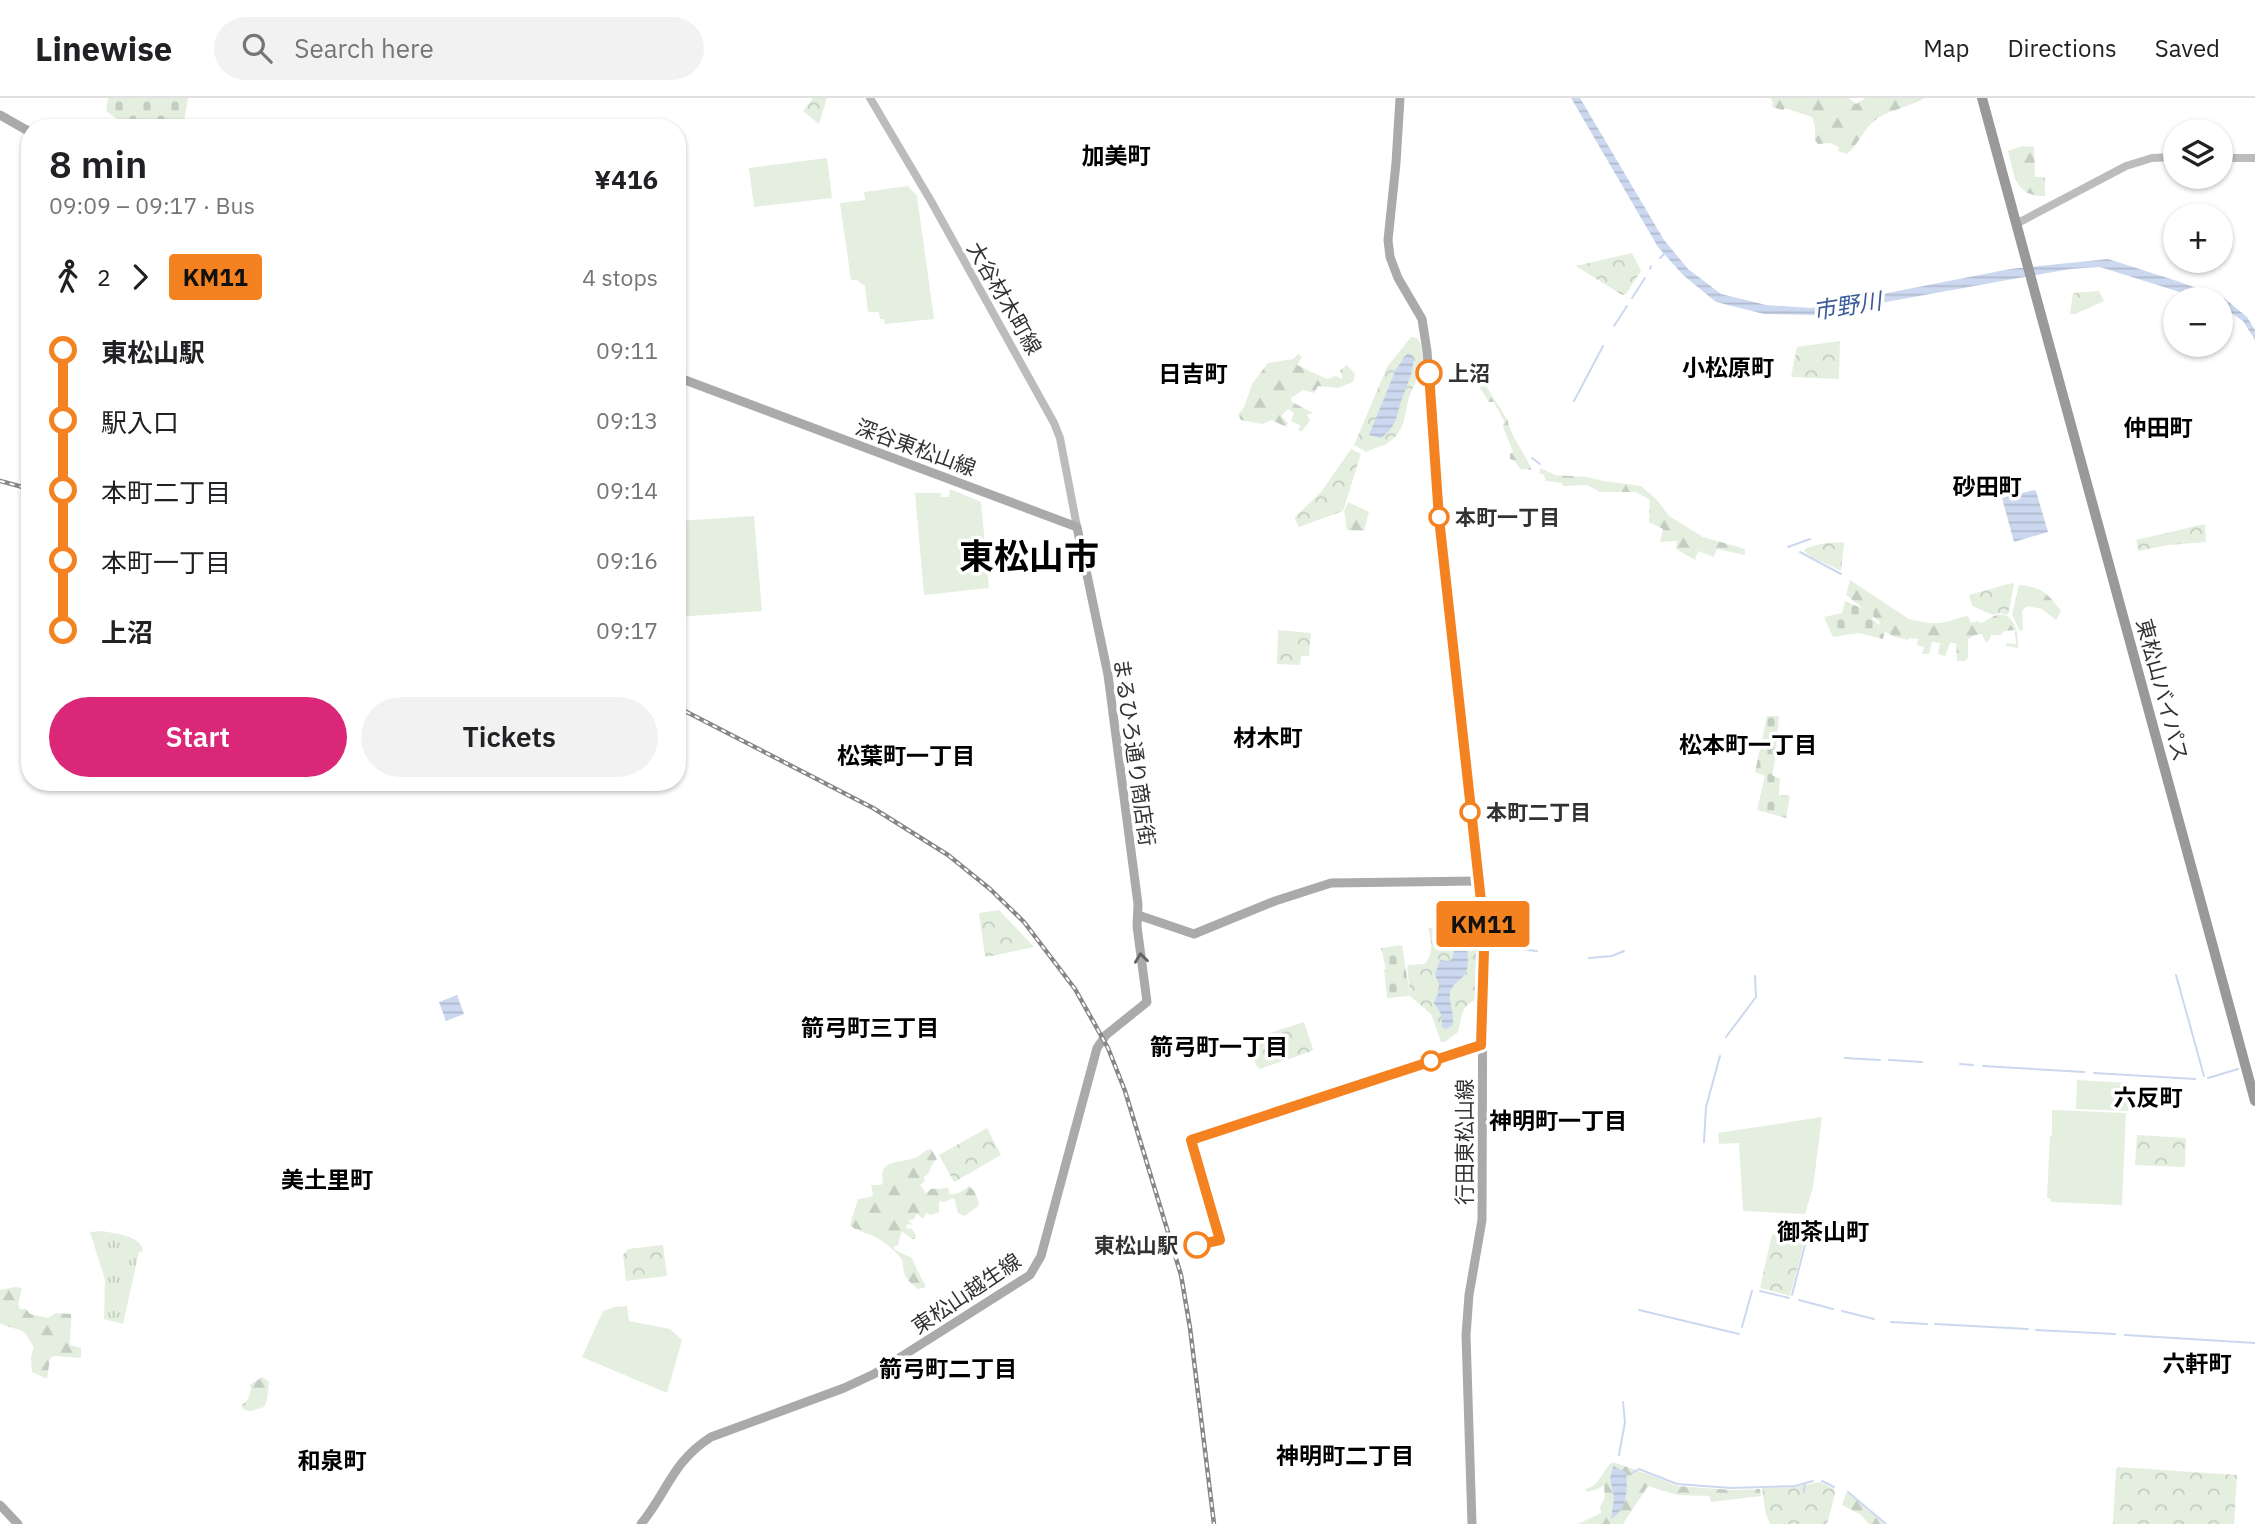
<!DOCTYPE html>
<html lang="en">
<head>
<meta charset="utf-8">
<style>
  :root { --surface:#fff; --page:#f2f2f2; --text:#202124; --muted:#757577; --line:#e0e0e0; --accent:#db2777 }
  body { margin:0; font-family:"IBM Plex Sans","Noto Sans JP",sans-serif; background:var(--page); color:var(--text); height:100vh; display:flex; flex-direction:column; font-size:26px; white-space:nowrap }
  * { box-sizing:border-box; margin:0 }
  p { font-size:23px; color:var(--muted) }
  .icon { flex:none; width:38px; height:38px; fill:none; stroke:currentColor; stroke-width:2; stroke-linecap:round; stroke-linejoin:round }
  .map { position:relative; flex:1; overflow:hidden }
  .details { position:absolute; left:21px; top:21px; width:665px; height:672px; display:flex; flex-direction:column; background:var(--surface); border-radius:28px; box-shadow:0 2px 5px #0004 }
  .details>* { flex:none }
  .badge { padding:0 14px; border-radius:5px; font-size:24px; line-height:46px }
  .fabs { position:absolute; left:2163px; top:21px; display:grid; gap:14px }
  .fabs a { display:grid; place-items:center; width:70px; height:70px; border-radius:50%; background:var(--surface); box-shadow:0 2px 5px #0004; font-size:35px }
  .map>.badge { position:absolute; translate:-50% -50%; box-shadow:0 0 0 4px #fff }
  .legs { display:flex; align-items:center; gap:10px; height:77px; padding:0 28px; font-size:23px }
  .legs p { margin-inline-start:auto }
  .headline { display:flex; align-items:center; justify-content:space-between; height:119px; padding:0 28px }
  h1 { font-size:38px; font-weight:600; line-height:52px }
  .primary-button { display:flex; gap:14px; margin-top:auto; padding:14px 28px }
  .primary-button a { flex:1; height:80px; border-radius:42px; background:var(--accent); color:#fff; font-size:28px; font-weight:600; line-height:80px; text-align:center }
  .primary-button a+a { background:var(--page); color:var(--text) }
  ul { padding:0 28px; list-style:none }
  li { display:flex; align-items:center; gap:24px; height:70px; font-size:26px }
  li i { display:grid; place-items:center; width:10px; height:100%; margin:0 9px; background:currentColor }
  li i::after { content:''; width:18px; height:18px; margin:-9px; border:5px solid; border-radius:50%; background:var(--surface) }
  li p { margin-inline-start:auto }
  li:first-child i { background:linear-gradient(#0000 50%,currentColor 0) }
  li:last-child i { background:linear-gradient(currentColor 50%,#0000 0) }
  header { display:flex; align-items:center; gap:42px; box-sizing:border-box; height:98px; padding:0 35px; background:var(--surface); border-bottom:2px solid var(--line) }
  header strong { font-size:33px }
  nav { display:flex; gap:38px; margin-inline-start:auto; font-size:24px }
  .search { width:490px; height:63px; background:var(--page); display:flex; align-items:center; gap:18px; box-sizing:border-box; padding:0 24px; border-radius:38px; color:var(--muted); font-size:26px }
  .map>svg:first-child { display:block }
  .grass { fill:url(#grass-tufts) }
  .forest { fill:url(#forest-firs) }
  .cemetery { fill:url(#cemetery-stones) }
  .park { fill:url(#park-crowns) }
  .pitch { fill:#e4efe0 }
  .water { fill:url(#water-rules) }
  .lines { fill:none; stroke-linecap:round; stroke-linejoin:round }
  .stream { stroke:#ccd8ef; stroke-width:2 }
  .secondary { stroke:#bcbcbc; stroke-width:8 }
  .primary { stroke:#aaa; stroke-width:9 }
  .highway { stroke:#999; stroke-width:10 }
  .rail-casing { stroke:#878787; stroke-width:4.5 }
  .rail { stroke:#fff; stroke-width:2; stroke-dasharray:5; stroke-linecap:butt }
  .oneway { stroke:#626262 }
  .line-1-casing { stroke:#fff; stroke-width:16 }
  .line-1 { stroke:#f58220; stroke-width:10 }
  .stop-1-dot { fill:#fff; stroke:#f58220; stroke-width:3.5 }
  .labels { text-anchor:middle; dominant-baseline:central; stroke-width:7; stroke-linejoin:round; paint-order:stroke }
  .street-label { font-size:21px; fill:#323232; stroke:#fff }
  .stop-label { font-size:21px; font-weight:bold; fill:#323232; stroke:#fff; text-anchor:start }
  .neighbourhood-label { font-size:23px; font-weight:bold; fill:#000; stroke:#fff }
  .water-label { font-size:23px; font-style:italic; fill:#3a5a9a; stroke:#fff }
  .town-label { font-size:35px; font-weight:bold; fill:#000; stroke:#fff }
</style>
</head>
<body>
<header>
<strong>Linewise</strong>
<div class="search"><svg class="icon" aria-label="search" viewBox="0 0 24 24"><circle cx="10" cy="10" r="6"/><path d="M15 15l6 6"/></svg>Search here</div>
<nav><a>Map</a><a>Directions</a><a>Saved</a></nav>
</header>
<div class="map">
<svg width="2255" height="1426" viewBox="0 0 2255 1426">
  <defs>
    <pattern id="grass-tufts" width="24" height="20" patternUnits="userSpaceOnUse" patternTransform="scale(1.75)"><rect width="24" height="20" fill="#e4efe0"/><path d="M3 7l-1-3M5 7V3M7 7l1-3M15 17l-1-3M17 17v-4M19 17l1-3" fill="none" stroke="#c4cdc1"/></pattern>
    <pattern id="forest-firs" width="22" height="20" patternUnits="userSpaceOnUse" patternTransform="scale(1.75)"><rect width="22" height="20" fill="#e4efe0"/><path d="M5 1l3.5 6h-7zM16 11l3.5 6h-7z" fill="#c4cdc1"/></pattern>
    <pattern id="cemetery-stones" width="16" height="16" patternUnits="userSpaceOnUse" patternTransform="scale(1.75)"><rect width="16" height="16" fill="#e4efe0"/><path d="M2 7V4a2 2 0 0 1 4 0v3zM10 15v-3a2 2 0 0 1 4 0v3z" fill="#c4cdc1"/></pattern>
    <pattern id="park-crowns" width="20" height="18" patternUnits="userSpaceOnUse" patternTransform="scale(1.75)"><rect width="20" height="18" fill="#e4efe0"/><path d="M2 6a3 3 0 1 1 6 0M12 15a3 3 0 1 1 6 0" fill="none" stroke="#c4cdc1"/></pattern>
    <pattern id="water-rules" width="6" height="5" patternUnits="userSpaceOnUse" patternTransform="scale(1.75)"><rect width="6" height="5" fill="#ccd8ef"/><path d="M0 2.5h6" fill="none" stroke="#b0bacd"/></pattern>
  </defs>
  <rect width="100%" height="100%" fill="#fff"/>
  <path class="grass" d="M102,1133c14,3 39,4 41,20l-4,1 -16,72 -19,-5 1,-39 -15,-48z"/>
  <g class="forest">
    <path d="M1770,0h78l8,6 10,-6h58c-17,11 -37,11 -52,25 -10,9 -14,22 -25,31l-9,-3 1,-4 -9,-4 -12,1 -3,-4v-14l-3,-9 -27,-9 -2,2 -11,-3 1,-5z"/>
    <path d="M2022,48l12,1 1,30h10v19c-31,0 -30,-20 -37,-45z"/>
    <polygon points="1298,256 1302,259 1297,267 1327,281 1336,278 1343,281 1340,272 1347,267 1355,276 1353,284 1338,290 1318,288 1314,295 1303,292 1291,300 1292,304 1313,315 1307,317 1310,323 1301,334 1298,332 1301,328 1291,323 1294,315 1288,311 1281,318 1288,325 1286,329 1272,322 1262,326 1241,322 1238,317 1244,309 1252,286 1268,265 1293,261"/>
    <path d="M1480,278l28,45c0,9 19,37 24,49l-12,-1 -5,-8 -5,-2v-5l3,-2 -10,-25 1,-6 -10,-19h-5l-15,-23z"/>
    <polygon points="1541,370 1555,377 1587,379 1604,383 1641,388 1658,403 1669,418 1703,439 1745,451 1745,457 1717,451 1714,459 1698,453 1695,462 1676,451 1677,443 1660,444 1663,431 1649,424 1650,402 1636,394 1600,394 1587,387 1563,388 1562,385 1546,383 1544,377 1539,375"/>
    <polygon points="1348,404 1369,414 1364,433 1347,432 1344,413"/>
    <path d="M1850,482l59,39c9,2 21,5 30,4 8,0 19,-6 29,-7l3,7 7,-2 3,2c5,-2 10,-6 16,-8 18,-4 22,21 21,33l-12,-2v-3l10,1 -1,-14 -11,1 -3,4h-10l-2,5 -3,3 -4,-9 -7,1 -7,4v18l-3,4h-8l-1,-18h-6l-5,13 -7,-2 2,-11 -8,-1 -3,12h-7l2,-7 -7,-2 1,-6 -9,-1 -1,2 -13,-3 -17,-9 2,-6 -34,-27z"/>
    <path d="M2019,487c23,2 29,9 42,26l-5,9 -14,-11 -15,-3 -5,5 1,19 -3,1 -8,-16z"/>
    <path d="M931,1051l6,10c-7,5 -5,13 -13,18l1,4 -5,4 6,8 5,-4 16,-1 2,1v5c10,1 13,-3 20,-8l5,5 5,11 -1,4 -13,10 -7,-3 -4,-15 -10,4 -3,-1 -2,1v10l-8,3 -5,-2 -3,6 -6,-5 -4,6h-5l5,5 -5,-1 -2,4 6,1 4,7 -1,3h-3l-9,-7 -2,1 -3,12 -4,2 1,3 17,8c4,11 10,20 14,29l-8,2c-6,-5 -12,-9 -14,-17 -2,-6 0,-7 -2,-12 -5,-9 -28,-27 -38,-27l-6,-4h-3l-5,-4 8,-26 12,-2 3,-2 -2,-10h10l2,-3c-6,-24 19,-18 34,-25 6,-3 7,-7 14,-8z"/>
    <path d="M15,1189l7,1 -4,16 2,5h6l4,5 18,4 8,-5 15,1c1,11 -2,20 -1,31l11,3v10l-27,-2 -4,2 -3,21 -15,-7 -1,-15 3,-9c-11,-24 -14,-15 -34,-25v-33z"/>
    <polygon points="262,1279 269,1284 267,1303 264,1309 251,1313 244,1312 241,1308 248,1301 251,1291 250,1287"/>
    <path d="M1613,1364l40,14 24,10 55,4 28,-1 1,7 -50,6 -2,-6 -32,-1 -29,-9 -25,38h-45l23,-11 -1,-6 5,-10 -1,-12 -6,4 -11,3 -2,-3c15,-2 17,-20 28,-27z"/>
    <polygon points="1846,1395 1852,1398 1884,1426 1869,1426 1861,1417 1842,1407"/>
  </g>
  <g class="cemetery">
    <polygon points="108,0 188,0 183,30 153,30 121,24 106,13"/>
    <polygon points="1845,503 1874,515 1872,521 1885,532 1883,541 1858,535 1833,539 1824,519 1842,515"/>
    <polygon points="1767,618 1779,618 1775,663 1772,677 1780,681 1779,697 1790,698 1786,720 1757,712 1765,678 1755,674"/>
    <polygon points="1402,847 1410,898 1387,900 1384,871 1386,871 1381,850"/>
  </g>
  <g class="park">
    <polygon points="813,0 827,0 819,26 803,13"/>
    <polygon points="1632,155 1641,173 1626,196 1622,197 1576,168"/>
    <polygon points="2099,193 2104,203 2075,216 2070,216 2073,195"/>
    <path d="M1411,239l6,1c15,22 -4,44 -9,63 -3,13 -4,27 -13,36 -12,12 -16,8 -29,15l-12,-7 33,-78z"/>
    <polygon points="1840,243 1839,281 1791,279 1797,249"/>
    <polygon points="1351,351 1361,356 1343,413 1299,429 1295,422 1295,419 1321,394"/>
    <polygon points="2205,426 2206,444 2168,447 2139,453 2136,442"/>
    <polygon points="1843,444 1844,446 1841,473 1812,459 1804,453 1806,450 1825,445"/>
    <polygon points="2012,485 2014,487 2008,516 2006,517 2001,515 1993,517 1972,508 1969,497"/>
    <polygon points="1278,532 1311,535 1309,558 1301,558 1300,567 1277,566"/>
    <polygon points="999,812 1034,849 987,859 985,858 979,815"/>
    <path d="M1480,824l-2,77c-17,5 -16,18 -20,33l-13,10h-4l-10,-28 -21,-18 -3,-31 18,-1c9,-13 7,-22 3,-36z"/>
    <polygon points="1304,924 1313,951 1312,953 1260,971 1256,967 1248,942"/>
    <polygon points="987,1030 1001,1057 954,1084 939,1057"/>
    <polygon points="2137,1037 2186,1040 2185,1068 2183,1069 2135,1067"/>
    <polygon points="1772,1136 1804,1145 1790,1198 1760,1190"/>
    <polygon points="663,1147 667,1178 626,1183 623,1157 628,1151"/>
    <polygon points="2118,1369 2237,1377 2234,1426 2113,1426 2116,1371"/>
    <polygon points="1820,1384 1834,1391 1835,1396 1827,1426 1770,1426 1766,1417 1762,1390 1795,1389"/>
  </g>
  <g class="pitch">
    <polygon points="827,60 832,100 754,109 749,70"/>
    <polygon points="908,88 917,98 934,221 885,226 884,221 880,221 879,214 868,214 865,188 857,182 851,182 840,105 865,102 864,94"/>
    <polygon points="950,391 981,404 989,490 924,497 915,395 941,395 941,399 949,399"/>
    <polygon points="754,418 762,513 677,519 677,423"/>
    <polygon points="2077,982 2129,985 2128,1013 2076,1011"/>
    <polygon points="2052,1012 2126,1015 2122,1107 2051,1104 2051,1101 2047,1100 2050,1038 2052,1037"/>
    <polygon points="1822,1019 1813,1089 1805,1116 1743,1113 1739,1045 1719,1046 1718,1035"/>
    <polygon points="627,1208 629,1223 670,1231 682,1242 667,1295 582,1259 603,1213 614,1209"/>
  </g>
  <g class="water">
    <polygon points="1571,0 1580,0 1664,142 1688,171 1721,196 1766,207 1811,210 2010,171 2108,161 2177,183 2224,200 2247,219 2255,232 2255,242 2243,223 2221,208 2221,201 2202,201 2100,169 2070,171 2013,181 1814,217 1764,216 1716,204 1683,177 1658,149"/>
    <path d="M1408,255l5,3c1,16 -4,23 -9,37 -8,19 -4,31 -23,45l-12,-3 27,-66z"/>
    <polygon points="2034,392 2036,393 2048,434 2014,444 2002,400"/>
    <path d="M1460,834l7,7c-1,11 4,25 -2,35 -4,6 -13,10 -15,18 -2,12 6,22 2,34l-6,3 -4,-2 -1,-13 -7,-11c5,-14 9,-12 1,-28l5,-15 8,1 4,-2 2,-8 -5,-4 -8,1 -1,-8 5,-6z"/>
    <polygon points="457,897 464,916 446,923 439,904"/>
    <path d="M1614,1366l1,3 11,5c2,18 1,38 -15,47l3,-21 -4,-20z"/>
  </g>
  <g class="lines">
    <g class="stream">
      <polyline points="1660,160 1664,156"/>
      <polyline points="1650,171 1651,168"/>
      <polyline points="1632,200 1645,180"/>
      <polyline points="1614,228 1627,208"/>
      <polyline points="1574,303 1603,248"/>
      <polyline points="1532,360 1540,366"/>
      <polyline points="1788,449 1810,441"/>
      <polyline points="1800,454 1841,476"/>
      <polyline points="1495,849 1537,853"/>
      <polyline points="1589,860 1612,858 1624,853"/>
      <polyline points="2176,877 2204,978"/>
      <polyline points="1726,939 1756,899 1755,878"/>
      <polyline points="1845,960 1880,962"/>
      <polyline points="1889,962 1922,964"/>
      <polyline points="1960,966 1973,967"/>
      <polyline points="1983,968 2084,974"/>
      <polyline points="2094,975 2195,981"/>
      <polyline points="2208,980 2238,971"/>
      <polyline points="1704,1044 1706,1009 1720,958"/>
      <polyline points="1760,1193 1789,1200"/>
      <polyline points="1792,1197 1805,1147"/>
      <polyline points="1799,1202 1833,1211"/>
      <polyline points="1639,1212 1739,1236"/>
      <polyline points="1842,1213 1874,1221"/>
      <polyline points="1891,1224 1927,1226"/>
      <polyline points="1935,1226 2028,1231"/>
      <polyline points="1742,1229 1752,1193"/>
      <polyline points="2036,1232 2115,1236"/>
      <polyline points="2125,1237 2255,1245"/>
      <polyline points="1619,1357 1625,1324 1623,1304"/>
      <polyline points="1632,1375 1639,1371 1677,1386 1731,1390 1795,1388 1813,1383"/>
      <polyline points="1822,1383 1834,1389"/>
      <polyline points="1804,1394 1805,1385"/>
      <polyline points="1848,1394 1886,1426"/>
    </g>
    <g class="secondary">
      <polyline points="870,0 931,103 1054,325 1060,340 1077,429"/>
      <polyline points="2221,60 2255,60"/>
      <polyline points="2016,126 2126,68 2152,60 2175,59"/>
      <polyline points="1191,1042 1481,947"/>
    </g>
    <g class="primary">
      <polyline points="1400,0 1396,65 1388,142 1390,159 1398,180 1422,221 1427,253 1439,420 1483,821 1482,1122 1469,1197 1466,1237 1472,1426"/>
      <polyline points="0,17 30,34"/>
      <polyline points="1138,817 1194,836 1275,803 1331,785 1477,783"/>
      <polyline points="0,1407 18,1426"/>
      <path d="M641,1426c27,-33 31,-62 70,-87l133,-49 30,-14 156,-99 11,-19 56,-208 9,-13 41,-33 -10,-76 1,-22 -30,-229 -31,-148 -400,-150"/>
    </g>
    <polyline class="highway" points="1982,0 2255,1003"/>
    <g class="rail-casing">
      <g id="rail">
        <polyline points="0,383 30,391"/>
        <polyline points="677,609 873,710 948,757 990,791 1024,824 1075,891 1108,950 1125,993 1181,1177 1190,1230 1214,1426"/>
      </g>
    </g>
    <use href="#rail" class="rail"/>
  </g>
  <defs><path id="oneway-chevron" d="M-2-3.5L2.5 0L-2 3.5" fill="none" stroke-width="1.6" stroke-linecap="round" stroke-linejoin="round" transform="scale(1.75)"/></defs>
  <use class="oneway" href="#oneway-chevron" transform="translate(1141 860) rotate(-97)"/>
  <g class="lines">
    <g class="line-1-casing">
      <polyline id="line-1" points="1197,1147 1220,1142 1191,1042 1481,947 1484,853 1483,821 1439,420 1429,275"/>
    </g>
    <use href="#line-1" class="line-1"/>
  </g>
  <g class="stop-1-dot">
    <circle cx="1429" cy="275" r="12"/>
    <circle cx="1439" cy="419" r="9"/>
    <circle cx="1470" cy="714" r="9"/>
    <circle cx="1431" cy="963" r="9"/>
    <circle cx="1197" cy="1147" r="12"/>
  </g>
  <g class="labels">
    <g class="street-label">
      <text transform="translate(1005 200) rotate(60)">大谷材木町線</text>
      <text transform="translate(916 349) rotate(20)">深谷東松山線</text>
      <text transform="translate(2163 592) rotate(75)">東松山バイパス</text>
      <text transform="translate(1135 654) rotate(82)">まるひろ通り商店街</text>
      <text transform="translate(1464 1044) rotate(-90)">行田東松山線</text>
      <text transform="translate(966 1195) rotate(-34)">東松山越生線</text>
    </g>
    <g class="stop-label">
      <text x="1448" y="275">上沼</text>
      <text x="1455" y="419">本町一丁目</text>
      <text x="1486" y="714">本町二丁目</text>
      <text x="1178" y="1147" text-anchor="end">東松山駅</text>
    </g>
    <g class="neighbourhood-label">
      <text x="1116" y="57">加美町</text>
      <text x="1728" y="269">小松原町</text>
      <text x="1193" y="275">日吉町</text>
      <text x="2158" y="329">仲田町</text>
      <text x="1987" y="388">砂田町</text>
      <text x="1268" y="639">材木町</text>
      <text x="1748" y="646">松本町一丁目</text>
      <text x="906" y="657">松葉町一丁目</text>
      <text x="870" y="929">箭弓町三丁目</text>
      <text x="1219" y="948">箭弓町一丁目</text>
      <text x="2148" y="999">六反町</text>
      <text x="1558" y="1022">神明町一丁目</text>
      <text x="327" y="1081">美土里町</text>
      <text x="1823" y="1133">御茶山町</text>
      <text x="2197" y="1265">六軒町</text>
      <text x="948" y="1270">箭弓町二丁目</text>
      <text x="1345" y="1357">神明町二丁目</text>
      <text x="332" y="1362">和泉町</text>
    </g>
    <g class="water-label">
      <text transform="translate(1847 207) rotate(-9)">市野川</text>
    </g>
    <g class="town-label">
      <text x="1029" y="458">東松山市</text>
    </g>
  </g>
</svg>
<div class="fabs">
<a><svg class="icon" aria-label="layers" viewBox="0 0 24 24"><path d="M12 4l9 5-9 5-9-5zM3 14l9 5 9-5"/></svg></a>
<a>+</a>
<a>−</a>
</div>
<b class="badge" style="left:1483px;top:826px;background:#f58220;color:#111">KM11</b>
<section class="details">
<div class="headline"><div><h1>8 min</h1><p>09:09 – 09:17 · Bus</p></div><b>¥416</b></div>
<div class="legs"><svg class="icon" aria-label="walk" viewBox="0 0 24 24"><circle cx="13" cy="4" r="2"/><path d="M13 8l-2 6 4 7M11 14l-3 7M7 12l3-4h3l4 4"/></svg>2<svg class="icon" aria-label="forward" viewBox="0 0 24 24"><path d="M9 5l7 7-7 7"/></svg><b class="badge" style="background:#f58220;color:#111">KM11</b><p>4 stops</p></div>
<ul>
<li><i style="color:#f58220"></i><b>東松山駅</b><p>09:11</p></li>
<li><i style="color:#f58220"></i><span>駅入口</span><p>09:13</p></li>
<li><i style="color:#f58220"></i><span>本町二丁目</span><p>09:14</p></li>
<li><i style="color:#f58220"></i><span>本町一丁目</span><p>09:16</p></li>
<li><i style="color:#f58220"></i><b>上沼</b><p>09:17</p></li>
</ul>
<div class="primary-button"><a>Start</a><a>Tickets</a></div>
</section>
</div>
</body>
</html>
